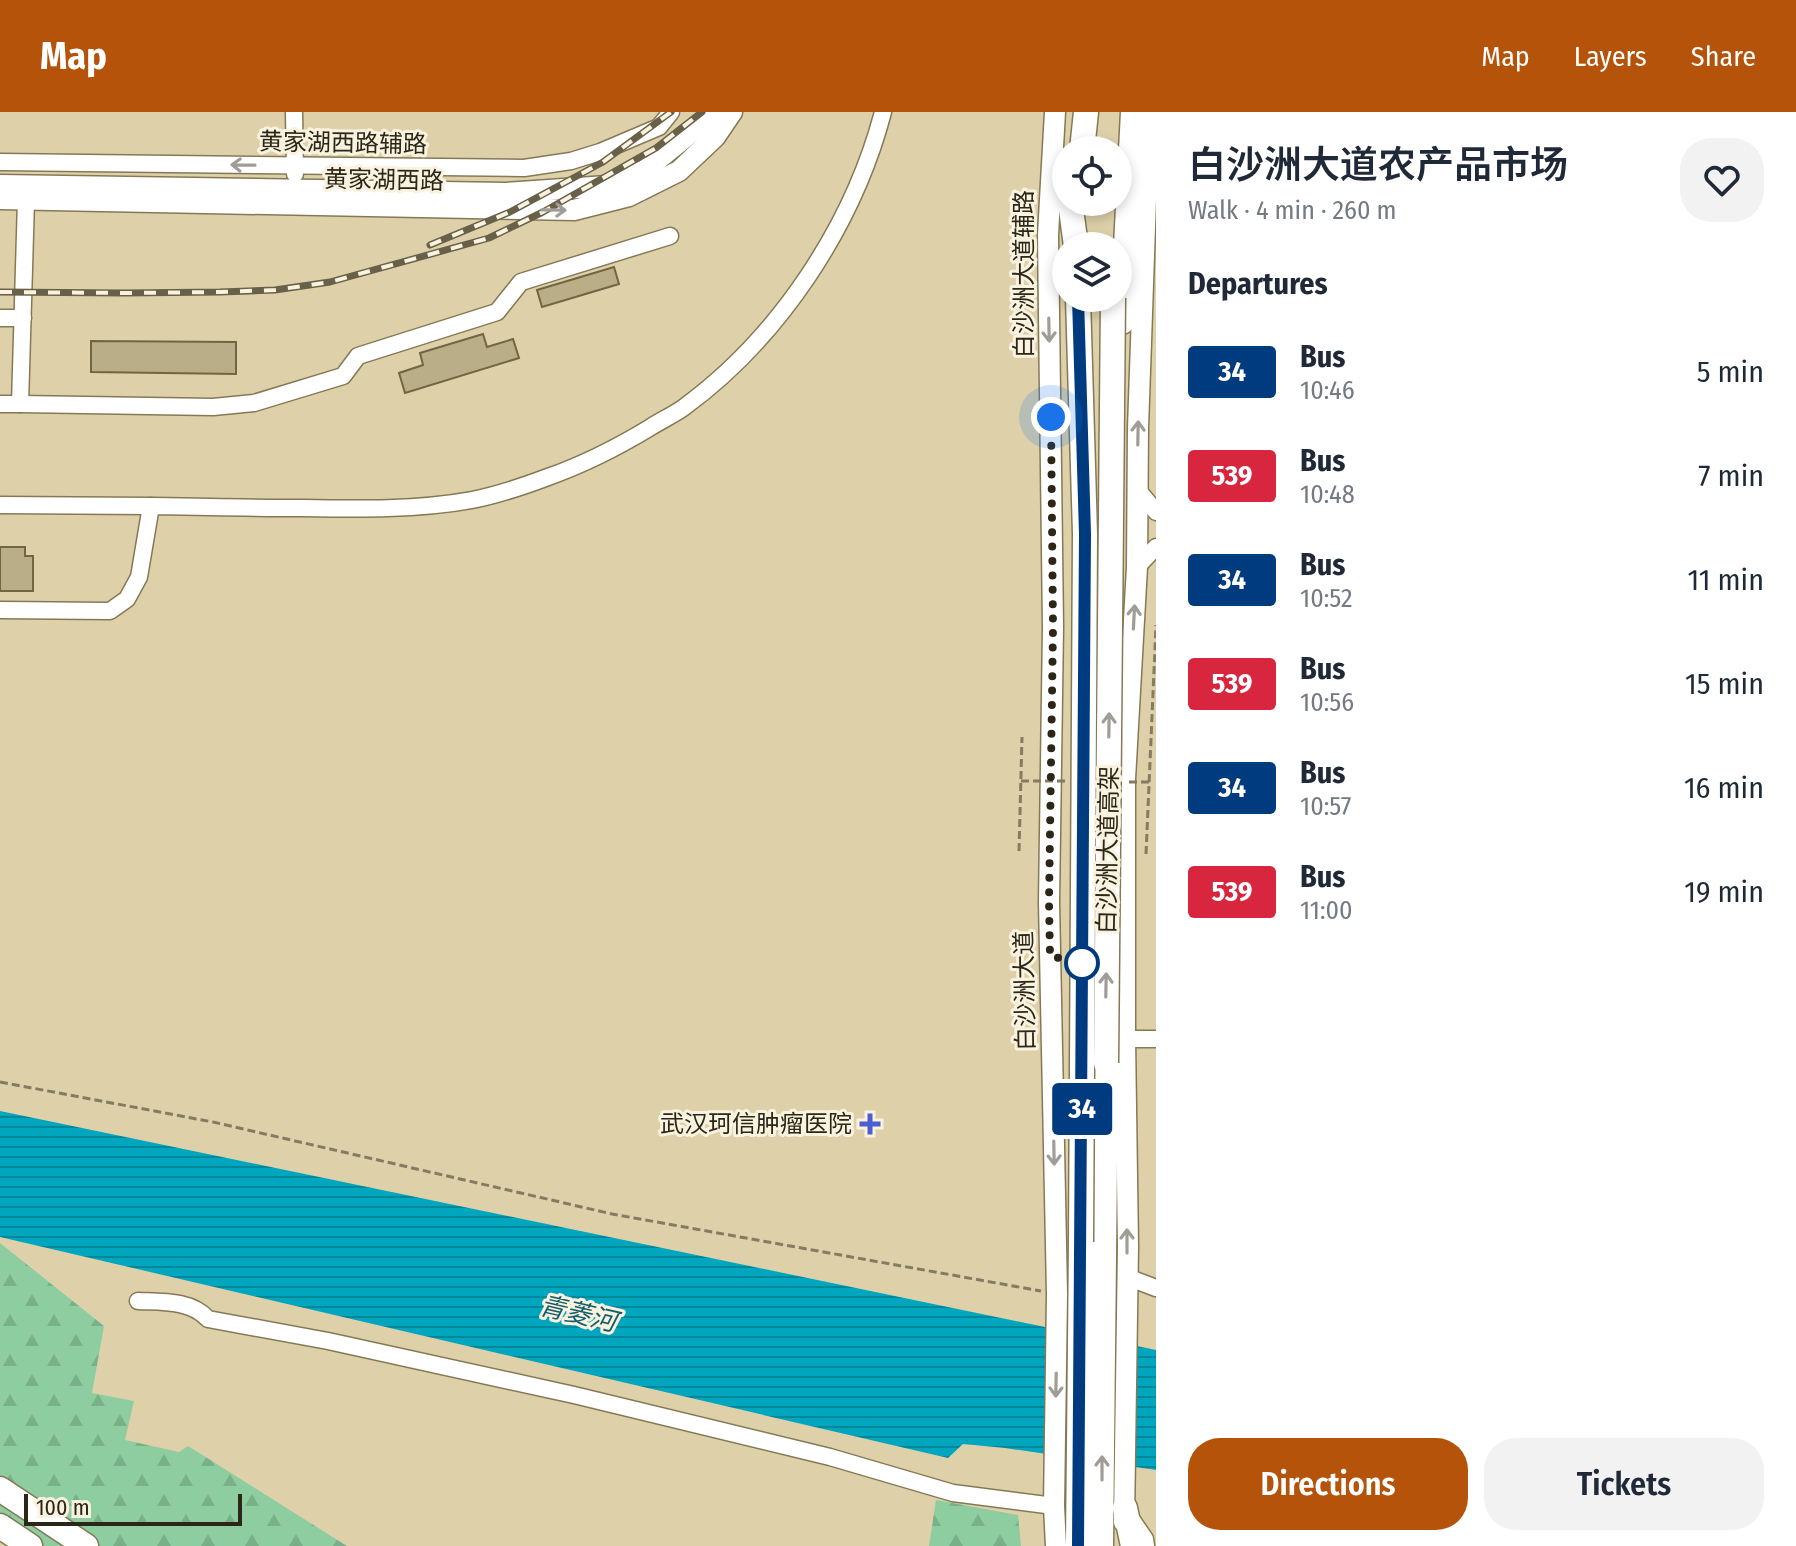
<!DOCTYPE html>
<html lang="en">
<head>
<meta charset="utf-8">
<style>
  :root { --surface:#fff; --page:#f2f2f3; --text:#1f2937; --muted:#747a83; --accent:#b45309 }
  body { margin:0; font-family:"Fira Sans Condensed","Noto Sans SC",sans-serif; background:var(--page); color:var(--text); height:100vh; display:flex; flex-direction:column; font-size:30px; white-space:nowrap }
  * { box-sizing:border-box; margin:0 }
  p { font-size:26px; color:var(--muted) }
  .icon { flex:none; width:44px; height:44px; fill:none; stroke:currentColor; stroke-width:2; stroke-linecap:round; stroke-linejoin:round }
  .map { position:relative; flex:1; overflow:hidden }
  .panel { display:flex; flex-direction:column; background:var(--surface); width:640px }
  .panel>* { flex:none }
  .badge { padding:0 16px; border-radius:6px; font-size:28px; line-height:52px }
  .fabs { position:absolute; left:1052px; top:24px; display:grid; gap:16px }
  .fabs a { display:grid; place-items:center; width:80px; height:80px; border-radius:50%; background:var(--surface); box-shadow:0 4px 12px #0003; font-size:40px }
  .scale { position:absolute; left:24px; bottom:20px; width:218px; box-sizing:border-box; padding-left:8px; border:4px solid #2b2617; border-top:0; font-size:22px; line-height:28px; white-space:nowrap; color:#2b2617; -webkit-text-stroke:6px #f9f2df; paint-order:stroke }
  .you { position:absolute; width:40px; height:40px; margin:-20px; border:6px solid #fff; border-radius:50%; background:#1a73e8; box-shadow:0 0 0 12px #1a73e833 }
  .map>.badge { position:absolute; translate:-50% -50%; box-shadow:0 0 0 4px #fff }
  h2 { padding:0 32px; font-size:30px; line-height:72px }
  .round { display:grid; place-items:center; flex:none; width:84px; height:84px; border-radius:32px; background:var(--page) }
  .head { display:flex; align-items:center; justify-content:space-between; height:136px; padding:0 32px }
  h1 { font-size:38px; font-weight:600; line-height:60px }
  .action { display:flex; gap:16px; margin-top:auto; padding:16px 32px }
  .action a { flex:1; height:92px; border-radius:32px; background:var(--accent); color:#fff; font-size:32px; font-weight:600; line-height:92px; text-align:center }
  .action a+a { background:var(--page); color:var(--text) }
  ul { padding:0; list-style:none }
  li { display:flex; align-items:center; gap:24px; height:104px; padding:0 32px }
  li div { flex:1 }
  li b { display:block; font-size:30px }
  li em { font-style:normal }
  li .badge { min-width:88px; font-weight:700; text-align:center }
  header { display:flex; align-items:center; gap:48px; box-sizing:border-box; height:112px; padding:0 40px; background:var(--accent); color:#fff }
  header strong { font-size:38px }
  nav { display:flex; gap:44px; margin-inline-start:auto; font-size:28px }
  main { display:flex; flex:1; min-height:0 }
  .map>svg:first-child { display:block }
  .forest { fill:url(#forest-firs) }
  .water { fill:url(#water-rules) }
  .building { fill:#baae88; stroke:#716642; stroke-width:2 }
  .lines { fill:none; stroke-linecap:round; stroke-linejoin:round }
  .minor-casing { stroke:#857955; stroke-width:19 }
  .major-casing { stroke:#857955; stroke-width:23 }
  .highway-casing { stroke:#857955; stroke-width:27 }
  .path { stroke:#847b60; stroke-width:3; stroke-dasharray:8 4; stroke-linecap:butt }
  .minor { stroke:#fff; stroke-width:16 }
  .major { stroke:#fff; stroke-width:20 }
  .highway { stroke:#fff; stroke-width:24 }
  .rail-casing { stroke:#686049; stroke-width:7 }
  .rail { stroke:#f9f2df; stroke-width:4; stroke-dasharray:12; stroke-linecap:butt }
  .highway-bridge-casing { stroke:#857955; stroke-width:27; stroke-linecap:butt }
  .path-bridge { stroke:#847b60; stroke-width:3; stroke-dasharray:8 4; stroke-linecap:butt }
  .highway-bridge { stroke:#fff; stroke-width:24 }
  .oneway { stroke:#a09d97 }
  .line-casing { stroke:#fff; stroke-width:18 }
  .line { stroke:#003b80; stroke-width:12 }
  .walk { stroke:#2b2617; stroke-width:8; stroke-dasharray:0 14.4 }
  .stop-dot { fill:#fff; stroke:#003b80; stroke-width:4 }
  .poi-dot { fill:#4c5cd1; stroke:#f9f2df; stroke-width:3 }
  .labels { text-anchor:middle; dominant-baseline:central; stroke-width:6; stroke-linejoin:round; paint-order:stroke }
  .street-label { font-size:24px; fill:#2b2617; stroke:#f9f2df }
  .poi-label { font-size:24px; fill:#2b2617; stroke:#f9f2df; text-anchor:end }
  .water-label { font-size:26px; font-style:italic; fill:#165e6b; stroke:#f9f2df }
</style>
</head>
<body>
<header>
<strong>Map</strong>
<nav><a>Map</a><a>Layers</a><a>Share</a></nav>
</header>
<main>
<div class="map">
<svg width="1156" height="1434" viewBox="0 0 1156 1434">
  <defs>
    <pattern id="forest-firs" width="22" height="20" patternUnits="userSpaceOnUse" patternTransform="scale(2)"><rect width="22" height="20" fill="#8dcd9f"/><path d="M5 1l3.5 6h-7zM16 11l3.5 6h-7z" fill="#7ab088"/></pattern>
    <pattern id="water-rules" width="6" height="5" patternUnits="userSpaceOnUse" patternTransform="scale(2)"><rect width="6" height="5" fill="#00a6be"/><path d="M0 2.5h6" fill="none" stroke="#038799"/></pattern>
  </defs>
  <rect width="100%" height="100%" fill="#ded1aa"/>
  <g class="forest">
    <polygon points="0,1131 104,1214 92,1281 134,1289 125,1328 179,1340 188,1334 347,1434 9,1434 0,1428"/>
    <polygon points="936,1388 1018,1403 1021,1434 929,1434"/>
  </g>
  <polygon class="water" points="0,999 1156,1238 1156,1358 1005,1336 963,1332 948,1346 0,1125"/>
  <g class="building">
    <polygon points="614,155 619,172 542,195 537,178"/>
    <polygon points="483,222 487,235 513,227 519,246 405,281 399,261 423,253 420,241"/>
    <polygon points="91,229 236,230 236,262 91,260"/>
    <polygon points="0,435 25,435 25,444 33,444 33,479 0,479"/>
  </g>
  <g class="lines">
    <g class="minor-casing">
      <g id="minor">
        <polyline points="294,0 295,62"/>
        <polyline points="0,50 524,56 571,49 600,40 659,15 671,0"/>
        <polyline points="0,206 23,206"/>
        <polyline points="0,292 20,292 26,88"/>
        <polyline points="20,292 213,295 254,291 343,264 358,244 497,200 521,170 670,124"/>
        <polyline points="1138,378 1156,400"/>
        <polyline points="0,393 151,394"/>
        <polyline points="1137,455 1156,435"/>
        <path d="M0,498l110,1 17,-12 12,-22 12,-71c51,1 101,2 152,2 56,1 114,2 169,-8 26,-5 52,-14 76,-23 37,-13 70,-30 103,-50 11,-7 22,-12 32,-19 96,-70 170,-182 200,-296"/>
        <polyline points="1113,927 1156,927"/>
        <polyline points="1127,1165 1156,1176"/>
        <path d="M138,1189c24,1 53,-1 70,18l120,22 246,54 256,62 123,36 101,13"/>
        <polyline points="1132,1408 1145,1427 1146,1434"/>
      </g>
    </g>
    <g class="major-casing">
      <g id="major">
        <polyline points="1055,0 1048,123 1053,515 1049,790 1057,1182 1054,1394 1056,1434"/>
        <polyline points="0,73 505,81 607,74 645,58 709,6 714,0"/>
        <polyline points="0,87 574,98 629,84 679,59 715,25 732,0"/>
        <polyline points="1124,1410 1128,1134 1125,927 1125,667 1137,455 1138,316 1149,0"/>
      </g>
    </g>
    <g class="highway-casing">
      <g id="highway">
        <polyline points="1082,38 1086,0"/>
        <polyline points="1070,90 1076,134"/>
        <polyline points="1122,210 1133,0"/>
        <polyline points="0,1377 86,1434"/>
        <polyline points="1125,1396 1133,1434"/>
        <polyline points="0,1414 30,1434"/>
        <polyline points="1078,1434 1081,1130"/>
        <polyline points="1101,1434 1106,951"/>
      </g>
    </g>
    <g class="path">
      <polyline points="1019,739 1022,625"/>
      <polyline points="1146,742 1156,513"/>
      <polyline points="0,970 213,1010 612,1102 1041,1179"/>
    </g>
    <use href="#minor" class="minor"/>
    <use href="#major" class="major"/>
    <use href="#highway" class="highway"/>
    <g class="rail-casing">
      <g id="rail">
        <polyline points="430,133 510,100 603,50 671,0"/>
        <polyline points="0,180 124,181 220,180 275,178 330,170 489,126 543,100 656,36 702,0"/>
      </g>
    </g>
    <use href="#rail" class="rail"/>
    <g class="highway-bridge-casing">
      <g id="highway-bridge">
        <polyline points="1078,186 1085,422 1081,1130"/>
        <polyline points="1106,951 1113,186"/>
      </g>
    </g>
    <g class="path-bridge">
      <polyline points="1021,669 1065,669"/>
      <polyline points="1129,670 1149,670"/>
    </g>
    <use href="#highway-bridge" class="highway-bridge"/>
  </g>
  <defs><path id="oneway-shaft" d="M-6 0H5M1.5-3L5.5 0L1.5 3" fill="none" stroke-width="1.6" stroke-linecap="round" stroke-linejoin="round" transform="scale(2)"/></defs>
  <g class="oneway">
    <use href="#oneway-shaft" transform="translate(243 53) rotate(-179)"/>
    <use href="#oneway-shaft" transform="translate(554 98) rotate(1)"/>
    <use href="#oneway-shaft" transform="translate(1049 218) rotate(89)"/>
    <use href="#oneway-shaft" transform="translate(1138 321) rotate(-89)"/>
    <use href="#oneway-shaft" transform="translate(1134 505) rotate(-87)"/>
    <use href="#oneway-shaft" transform="translate(1109 613) rotate(-89)"/>
    <use href="#oneway-shaft" transform="translate(1106 873) rotate(-89)"/>
    <use href="#oneway-shaft" transform="translate(1054 1041) rotate(89)"/>
    <use href="#oneway-shaft" transform="translate(1127 1129) rotate(-90)"/>
    <use href="#oneway-shaft" transform="translate(1056 1273) rotate(91)"/>
    <use href="#oneway-shaft" transform="translate(1102 1356) rotate(-90)"/>
  </g>
  <g class="lines">
    <g class="line-casing">
      <polyline id="line" points="1078,1434 1085,422 1078,186"/>
    </g>
    <use href="#line" class="line"/>
    <polyline class="walk" points="1051,305 1053,515 1049,790 1050,844 1082,851"/>
  </g>
  <circle class="stop-dot" cx="1082" cy="851" r="16"/>
  <path class="poi-dot" d="M866 1000h8v8h8v8h-8v8h-8v-8h-8v-8h8z"/>
  <g class="labels">
    <g class="street-label">
      <text transform="translate(343 31) rotate(1)">黄家湖西路辅路</text>
      <text transform="translate(384 68) rotate(1)">黄家湖西路</text>
      <text transform="translate(1024 162) rotate(-90)">白沙洲大道辅路</text>
      <text transform="translate(1108 738) rotate(-89)">白沙洲大道高架</text>
      <text transform="translate(1025 879) rotate(-91)">白沙洲大道</text>
    </g>
    <g class="poi-label">
      <text x="852" y="1012">武汉珂信肿瘤医院</text>
    </g>
    <g class="water-label">
      <text transform="translate(578 1202) rotate(13)">青菱河</text>
    </g>
  </g>
</svg>
<div class="fabs">
<a><svg class="icon" aria-label="locate" viewBox="0 0 24 24"><circle cx="12" cy="12" r="6"/><path d="M12 2v4M12 18v4M2 12h4M18 12h4"/></svg></a>
<a><svg class="icon" aria-label="layers" viewBox="0 0 24 24"><path d="M12 4l9 5-9 5-9-5zM3 14l9 5 9-5"/></svg></a>
</div>
<div class="scale">100 m</div>
<div class="you" style="left:1051px;top:305px"></div>
<b class="badge" style="left:1082px;top:997px;background:#003b80;color:#fff">34</b>
</div>
<section class="panel">
<div class="head"><div><h1>白沙洲大道农产品市场</h1><p>Walk · 4 min · 260 m</p></div><a class="round"><svg class="icon" aria-label="heart" viewBox="0 0 24 24"><path d="M12 20l-8-8c-3-5 5-10 8-4 3-6 11-1 8 4z"/></svg></a></div>
<h2>Departures</h2>
<ul>
<li><span class="badge" style="background:#003b80;color:#fff">34</span><div><b>Bus</b><p>10:46</p></div><em>5 min</em></li>
<li><span class="badge" style="background:#d7263d;color:#fff">539</span><div><b>Bus</b><p>10:48</p></div><em>7 min</em></li>
<li><span class="badge" style="background:#003b80;color:#fff">34</span><div><b>Bus</b><p>10:52</p></div><em>11 min</em></li>
<li><span class="badge" style="background:#d7263d;color:#fff">539</span><div><b>Bus</b><p>10:56</p></div><em>15 min</em></li>
<li><span class="badge" style="background:#003b80;color:#fff">34</span><div><b>Bus</b><p>10:57</p></div><em>16 min</em></li>
<li><span class="badge" style="background:#d7263d;color:#fff">539</span><div><b>Bus</b><p>11:00</p></div><em>19 min</em></li>
</ul>
<div class="action"><a>Directions</a><a>Tickets</a></div>
</section>
</main>
</body>
</html>
